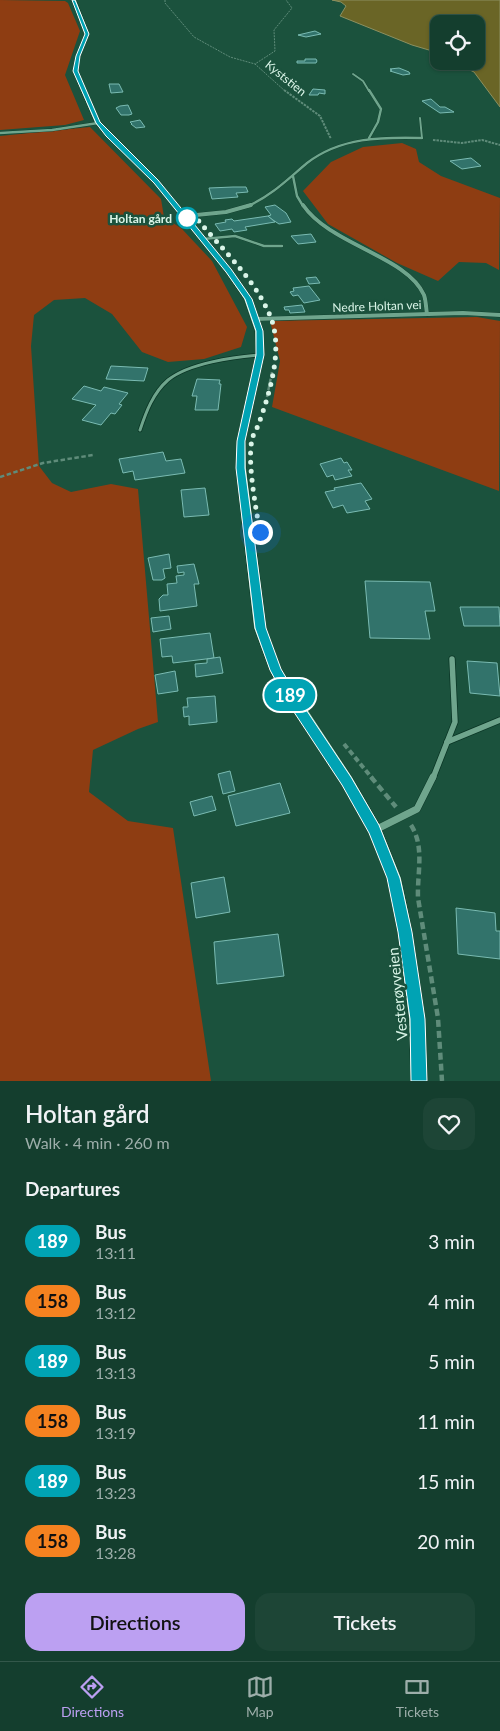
<!DOCTYPE html>
<html lang="en">
<head>
<meta charset="utf-8">
<style>
  :root { --surface:#143e2e; --page:#1d4536; --text:#f1f3f6; --muted:#9daeaa; --line:#33574a; --accent:#bca0f2 }
  body { margin:0; font-family:Lato,sans-serif; background:var(--page); color:var(--text); height:100vh; display:flex; flex-direction:column; font-size:19px; white-space:nowrap }
  * { box-sizing:border-box; margin:0 }
  p { font-size:16px; color:var(--muted) }
  .icon { flex:none; width:28px; height:28px; fill:none; stroke:currentColor; stroke-width:2; stroke-linecap:round; stroke-linejoin:round }
  .map { position:relative; height:1081px; overflow:hidden }
  .side { display:flex; flex-direction:column; background:var(--surface); flex:1 }
  .side>* { flex:none }
  .badge { padding:0 10px; border-radius:16px; font-size:18px; line-height:32px }
  .tools { position:absolute; left:430px; top:15px; display:grid; gap:10px }
  .tools a { display:grid; place-items:center; width:55px; height:55px; border-radius:10px; background:var(--surface); box-shadow:0 1px 4px #0004,0 0 0 1px var(--line); font-size:25px }
  .you { position:absolute; width:25px; height:25px; margin:-12px; border:4px solid #fff; border-radius:50%; background:#1a73e8; box-shadow:0 0 0 8px #1a73e833 }
  .map>.badge { position:absolute; translate:-50% -50%; box-shadow:0 0 0 2px #fff }
  h2 { padding:0 25px; font-size:19px; line-height:45px }
  .round { display:grid; place-items:center; flex:none; width:52px; height:52px; border-radius:15px; background:var(--page) }
  .head { display:flex; align-items:center; justify-content:space-between; height:85px; padding:0 25px }
  h1 { font-size:24px; font-weight:600; line-height:38px }
  .action { display:flex; gap:10px; margin-top:auto; padding:10px 25px }
  .action a { flex:1; height:58px; border-radius:15px; background:var(--accent); color:#111; font-size:20px; font-weight:600; line-height:58px; text-align:center }
  .action a+a { background:var(--page); color:var(--text) }
  ul { padding:0; list-style:none }
  li { display:flex; align-items:center; gap:15px; height:60px; padding:0 25px }
  li div { flex:1 }
  li b { display:block; font-size:19px }
  li em { font-style:normal }
  li .badge { min-width:55px; font-weight:700; text-align:center }
  .menu { display:flex; justify-content:space-around; align-items:center; height:70px; border-top:1px solid var(--line); background:var(--surface); font-size:14px; color:var(--muted) }
  .menu a { display:grid; justify-items:center; gap:2px }
  .menu .selected { color:var(--accent) }
  .map>svg:first-child { display:block }
  .green { fill:#8e3d12 }
  .water { fill:#6a6526; stroke:#8c9060 }
  .building { fill:#32736b; stroke:#7abbb2 }
  .lines { fill:none; stroke-linecap:round; stroke-linejoin:round }
  .lane-far2-casing { stroke:#0a3525; stroke-width:2.5 }
  .lane-far1-casing { stroke:#0a3525; stroke-width:3 }
  .lane-casing { stroke:#0a3525; stroke-width:4.5 }
  .street-far4-casing { stroke:#0a3525; stroke-width:2.5 }
  .street-far3-casing { stroke:#0a3525; stroke-width:3 }
  .street-far2-casing { stroke:#0a3525; stroke-width:4.5 }
  .street-far1-casing { stroke:#0a3525; stroke-width:7 }
  .street-casing { stroke:#0a3525; stroke-width:8 }
  .secondary-casing { stroke:#0a3525; stroke-width:1 }
  .path-far4 { stroke:#5f8c7a; stroke-width:1; stroke-dasharray:2 1; stroke-linecap:butt }
  .path-far3 { stroke:#5f8c7a; stroke-width:2; stroke-dasharray:2.5 1; stroke-linecap:butt }
  .path-far2 { stroke:#5f8c7a; stroke-width:2.5; stroke-dasharray:4.5 2.5; stroke-linecap:butt }
  .path-far1 { stroke:#5f8c7a; stroke-width:4; stroke-dasharray:5.5 3; stroke-linecap:butt }
  .path { stroke:#5f8c7a; stroke-width:4.5; stroke-dasharray:7 4; stroke-linecap:butt }
  .lane-far2 { stroke:#6fa58d; stroke-width:2 }
  .lane-far1 { stroke:#6fa58d; stroke-width:2.5 }
  .lane { stroke:#6fa58d; stroke-width:3 }
  .street-far4 { stroke:#6fa58d; stroke-width:2 }
  .street-far3 { stroke:#6fa58d; stroke-width:2.5 }
  .street-far2 { stroke:#6fa58d; stroke-width:4 }
  .street-far1 { stroke:#6fa58d; stroke-width:5.5 }
  .street { stroke:#6fa58d; stroke-width:7 }
  .secondary { fill:#72b195; fill-rule:evenodd }
  .line { fill:#00a3b4; stroke:#fff }
  .walk { stroke:#daf5e8; stroke-width:5; stroke-dasharray:0 9 }
  .stop-dot { fill:#fff; stroke:#00a3b4; stroke-width:2.5 }
  .labels { text-anchor:middle; dominant-baseline:central; stroke-width:5; stroke-linejoin:round; paint-order:stroke }
  .far-street-label { font-size:12px; fill:#daf5e8; stroke:#1b523d }
  .far-stop-label { font-size:12px; font-weight:bold; fill:#daf5e8; stroke:#1b523d; text-anchor:end }
  .street-label { font-size:15px; fill:#daf5e8; stroke:#1b523d }
</style>
</head>
<body>
<div class="map">
<svg width="500" height="1081" viewBox="0 0 500 1081">
  <rect width="100%" height="100%" fill="#1b523d"/>
  <g class="green">
    <polygon points="0,0 65,1 68,3 80,31 65,75 84,120 65,125 0,130"/>
    <polygon points="90,127 161,199 164,217 182,229 212,261 247,327 241,347 204,359 168,362 142,352 112,314 85,298 54,300 34,315 31,346 39,466 52,483 71,492 111,484 138,489 158,722 138,729 93,750 89,792 128,821 173,828 211,1081 0,1081 0,136"/>
    <polygon points="402,143 416,149 419,162 441,176 500,198 499,270 486,263 459,262 438,281 397,263 328,224 303,191 331,162 363,147"/>
    <polygon points="477,317 500,321 499,491 272,407 280,361 270,321"/>
  </g>
  <polygon class="water" points="332,0 500,0 500,107 474,72 451,61 476,61 476,24 439,24 439,53 412,45 340,16 346,6 341,2"/>
  <g class="building">
    <polygon points="315,31 321,34 306,37 298,35"/>
    <polygon points="305,59 316,59 317,61 316,63 297,63 297,61 305,61"/>
    <polygon points="399,68 409,72 410,74 403,75 390,71 392,70 390,69"/>
    <polygon points="109,84 119,84 123,92 111,93"/>
    <polygon points="313,89 325,90 325,94 319,93 318,95 309,95"/>
    <polygon points="431,99 440,107 445,107 454,112 440,113 422,101"/>
    <polygon points="128,105 132,114 129,115 121,115 116,108 120,106"/>
    <polygon points="140,120 145,127 136,128 131,124 132,124 130,122"/>
    <polygon points="471,158 481,166 462,169 450,161"/>
    <polygon points="233,187 246,187 248,192 236,193 238,197 212,199 209,188"/>
    <polygon points="275,205 286,213 291,222 279,224 270,218 268,216 271,215 265,207"/>
    <polygon points="268,216 275,222 245,227 247,230 234,232 232,229 220,231 215,224 226,222 225,220 232,219 234,221"/>
    <polygon points="311,234 316,242 298,244 291,236"/>
    <polygon points="316,277 320,283 309,284 306,278"/>
    <polygon points="309,286 320,300 304,303 298,295 293,296 290,292 294,291 293,288"/>
    <polygon points="302,305 305,312 290,313 289,310 285,310 284,307"/>
    <polygon points="111,366 148,368 144,381 106,379"/>
    <polygon points="197,379 220,380 219,384 221,384 218,410 195,410 197,396 192,396"/>
    <polygon points="84,386 101,391 104,387 128,393 119,404 122,405 115,414 111,413 101,425 82,420 96,405 72,399"/>
    <polygon points="163,452 166,461 181,459 185,473 135,480 133,471 123,473 119,459"/>
    <polygon points="341,458 344,463 347,462 352,470 348,470 352,476 335,480 333,475 327,477 320,464"/>
    <polygon points="361,483 372,499 365,501 370,509 347,513 343,505 333,508 325,492 335,490 334,488"/>
    <polygon points="205,488 209,515 184,517 181,490"/>
    <polygon points="169,554 171,568 163,569 165,578 162,580 153,580 148,558"/>
    <polygon points="194,564 199,584 194,584 197,606 160,611 159,599 163,595 168,595 167,584 177,583 176,576 184,575 184,572 178,573 177,566"/>
    <polygon points="365,581 430,582 435,611 425,611 430,639 370,638"/>
    <polygon points="460,607 499,607 500,626 464,626"/>
    <polygon points="169,616 171,629 153,632 151,618"/>
    <polygon points="210,633 214,658 173,663 172,656 162,657 160,639"/>
    <polygon points="220,657 223,673 196,677 195,664 207,663 207,659"/>
    <polygon points="467,661 497,663 500,696 470,693"/>
    <polygon points="175,671 178,691 158,694 155,675"/>
    <polygon points="215,696 217,722 189,725 189,716 184,717 183,707 188,707 187,698"/>
    <polygon points="230,771 235,791 223,794 218,774"/>
    <polygon points="280,783 290,813 236,826 228,796"/>
    <polygon points="212,796 216,810 194,816 190,802"/>
    <polygon points="224,877 230,912 196,918 191,883"/>
    <polygon points="456,908 495,913 496,931 500,931 500,959 458,954"/>
    <polygon points="278,934 284,976 217,984 214,942"/>
  </g>
  <g class="lines">
    <g class="lane-far2-casing">
      <polyline id="lane-far2" points="420,118 422,138"/>
    </g>
    <g class="lane-far1-casing">
      <polyline id="lane-far1" points="203,239 235,236 264,246 282,246"/>
    </g>
    <g class="lane-casing">
      <path id="lane" d="M140,430c6,-18 13,-37 28,-50 21,-17 66,-23 92,-25"/>
    </g>
    <g class="street-far4-casing">
      <polyline id="street-far4" points="353,74 363,81 369,91"/>
    </g>
    <g class="street-far3-casing">
      <g id="street-far3">
        <polyline points="369,90 381,109 378,122 369,138"/>
        <polyline points="0,133 52,130 98,123"/>
        <polyline points="293,176 297,196 303,206"/>
        <path d="M248,206c23,-10 40,-27 59,-43 34,-26 74,-26 115,-25"/>
      </g>
    </g>
    <g class="street-far2-casing">
      <g id="street-far2">
        <path d="M303,205c27,40 104,51 121,90 2,6 2,13 3,19"/>
        <polyline points="186,216 226,212 251,205"/>
        <polyline points="255,319 463,313 500,315"/>
      </g>
    </g>
    <g class="street-far1-casing">
      <g id="street-far1">
        <polyline points="447,742 500,720"/>
        <polyline points="433,778 455,722 452,659"/>
      </g>
    </g>
    <g class="street-casing">
      <polyline id="street" points="375,830 417,809 433,777"/>
    </g>
    <g class="secondary-casing">
      <polygon id="secondary" points="72,0 76,0 89,34 80,56 77,71 100,123 110,134 158,180 231,270 252,299 263,331 264,355 245,441 246,468 266,628 280,668 352,777 380,826 401,878 412,932 425,1019 427,1081 411,1081 409,1019 398,932 387,878 370,833 342,785 271,673 254,628 236,468 237,441 256,355 255,331 244,299 226,272 154,182 106,136 95,123 73,71 76,56 85,34"/>
    </g>
    <g class="path-far4">
      <polyline points="165,0 165,3 194,37 230,57 255,64"/>
      <polyline points="285,91 255,64 275,51 274,30 292,8 286,0"/>
    </g>
    <g class="path-far3">
      <polyline points="284,90 320,116 331,139"/>
      <polyline points="433,140 462,143 482,140 500,145"/>
    </g>
    <g class="path-far2">
      <polyline points="267,397 272,372"/>
      <polyline points="0,477 43,463 93,455"/>
    </g>
    <polyline class="path-far1" points="344,744 372,778"/>
    <g class="path">
      <polyline points="371,777 396,807"/>
      <path d="M411,825c14,22 6,48 7,73l20,120 4,63"/>
    </g>
    <use href="#lane-far2" class="lane-far2"/>
    <use href="#lane-far1" class="lane-far1"/>
    <use href="#lane" class="lane"/>
    <use href="#street-far4" class="street-far4"/>
    <use href="#street-far3" class="street-far3"/>
    <use href="#street-far2" class="street-far2"/>
    <use href="#street-far1" class="street-far1"/>
    <use href="#street" class="street"/>
    <use href="#secondary" class="secondary"/>
  </g>
  <polygon class="line" points="72,0 75,0 89,34 80,56 78,71 100,122 158,180 231,269 252,299 263,331 264,355 245,441 245,468 266,628 281,669 297,696 351,777 379,825 400,878 412,932 425,1019 427,1081 411,1081 410,1019 398,932 387,878 369,833 342,785 288,703 270,670 255,628 236,468 237,441 256,355 256,331 245,299 226,272 154,183 106,136 96,123 73,71 76,56 85,34"/>
  <g class="lines">
    <path class="walk" d="M187,218l-1,-2 8,-1c26,33 61,63 77,103 12,32 -1,74 -12,105 -2,6 -6,11 -7,17 -5,21 4,69 8,92"/>
  </g>
  <circle class="stop-dot" cx="187" cy="218" r="10"/>
  <g class="labels">
    <g class="far-street-label">
      <text transform="translate(286 78) rotate(39)">Kyststien</text>
      <text transform="translate(377 306) rotate(-2)">Nedre Holtan vei</text>
    </g>
    <g class="far-stop-label">
      <text x="172" y="218">Holtan gård</text>
    </g>
    <g class="street-label">
      <text transform="translate(397 994) rotate(-96)">Vesterøyveien</text>
    </g>
  </g>
</svg>
<div class="tools">
<a><svg class="icon" aria-label="locate" viewBox="0 0 24 24"><circle cx="12" cy="12" r="6"/><path d="M12 2v4M12 18v4M2 12h4M18 12h4"/></svg></a>
</div>
<div class="you" style="left:260px;top:532px"></div>
<b class="badge" style="left:290px;top:695px;background:#00a3b4;color:#fff">189</b>
</div>
<section class="side">
<div class="head"><div><h1>Holtan gård</h1><p>Walk · 4 min · 260 m</p></div><a class="round"><svg class="icon" aria-label="heart" viewBox="0 0 24 24"><path d="M12 20l-8-8c-3-5 5-10 8-4 3-6 11-1 8 4z"/></svg></a></div>
<h2>Departures</h2>
<ul>
<li><span class="badge" style="background:#00a3b4;color:#fff">189</span><div><b>Bus</b><p>13:11</p></div><em>3 min</em></li>
<li><span class="badge" style="background:#f58220;color:#111">158</span><div><b>Bus</b><p>13:12</p></div><em>4 min</em></li>
<li><span class="badge" style="background:#00a3b4;color:#fff">189</span><div><b>Bus</b><p>13:13</p></div><em>5 min</em></li>
<li><span class="badge" style="background:#f58220;color:#111">158</span><div><b>Bus</b><p>13:19</p></div><em>11 min</em></li>
<li><span class="badge" style="background:#00a3b4;color:#fff">189</span><div><b>Bus</b><p>13:23</p></div><em>15 min</em></li>
<li><span class="badge" style="background:#f58220;color:#111">158</span><div><b>Bus</b><p>13:28</p></div><em>20 min</em></li>
</ul>
<div class="action"><a>Directions</a><a>Tickets</a></div>
</section>
<nav class="menu">
<a class="selected"><svg class="icon" aria-label="directions" viewBox="0 0 24 24"><path d="M12 3l9 9-9 9-9-9zM9 14v-3h6M13 9l2 2-2 2"/></svg>Directions</a>
<a><svg class="icon" aria-label="map" viewBox="0 0 24 24"><path d="M3 6l6-2 6 2 6-2v14l-6 2-6-2-6 2zM9 4v14M15 6v14"/></svg>Map</a>
<a><svg class="icon" aria-label="tickets" viewBox="0 0 24 24"><path d="M3 7h18v10H3zM15 7v10"/></svg>Tickets</a>
</nav>
</body>
</html>
